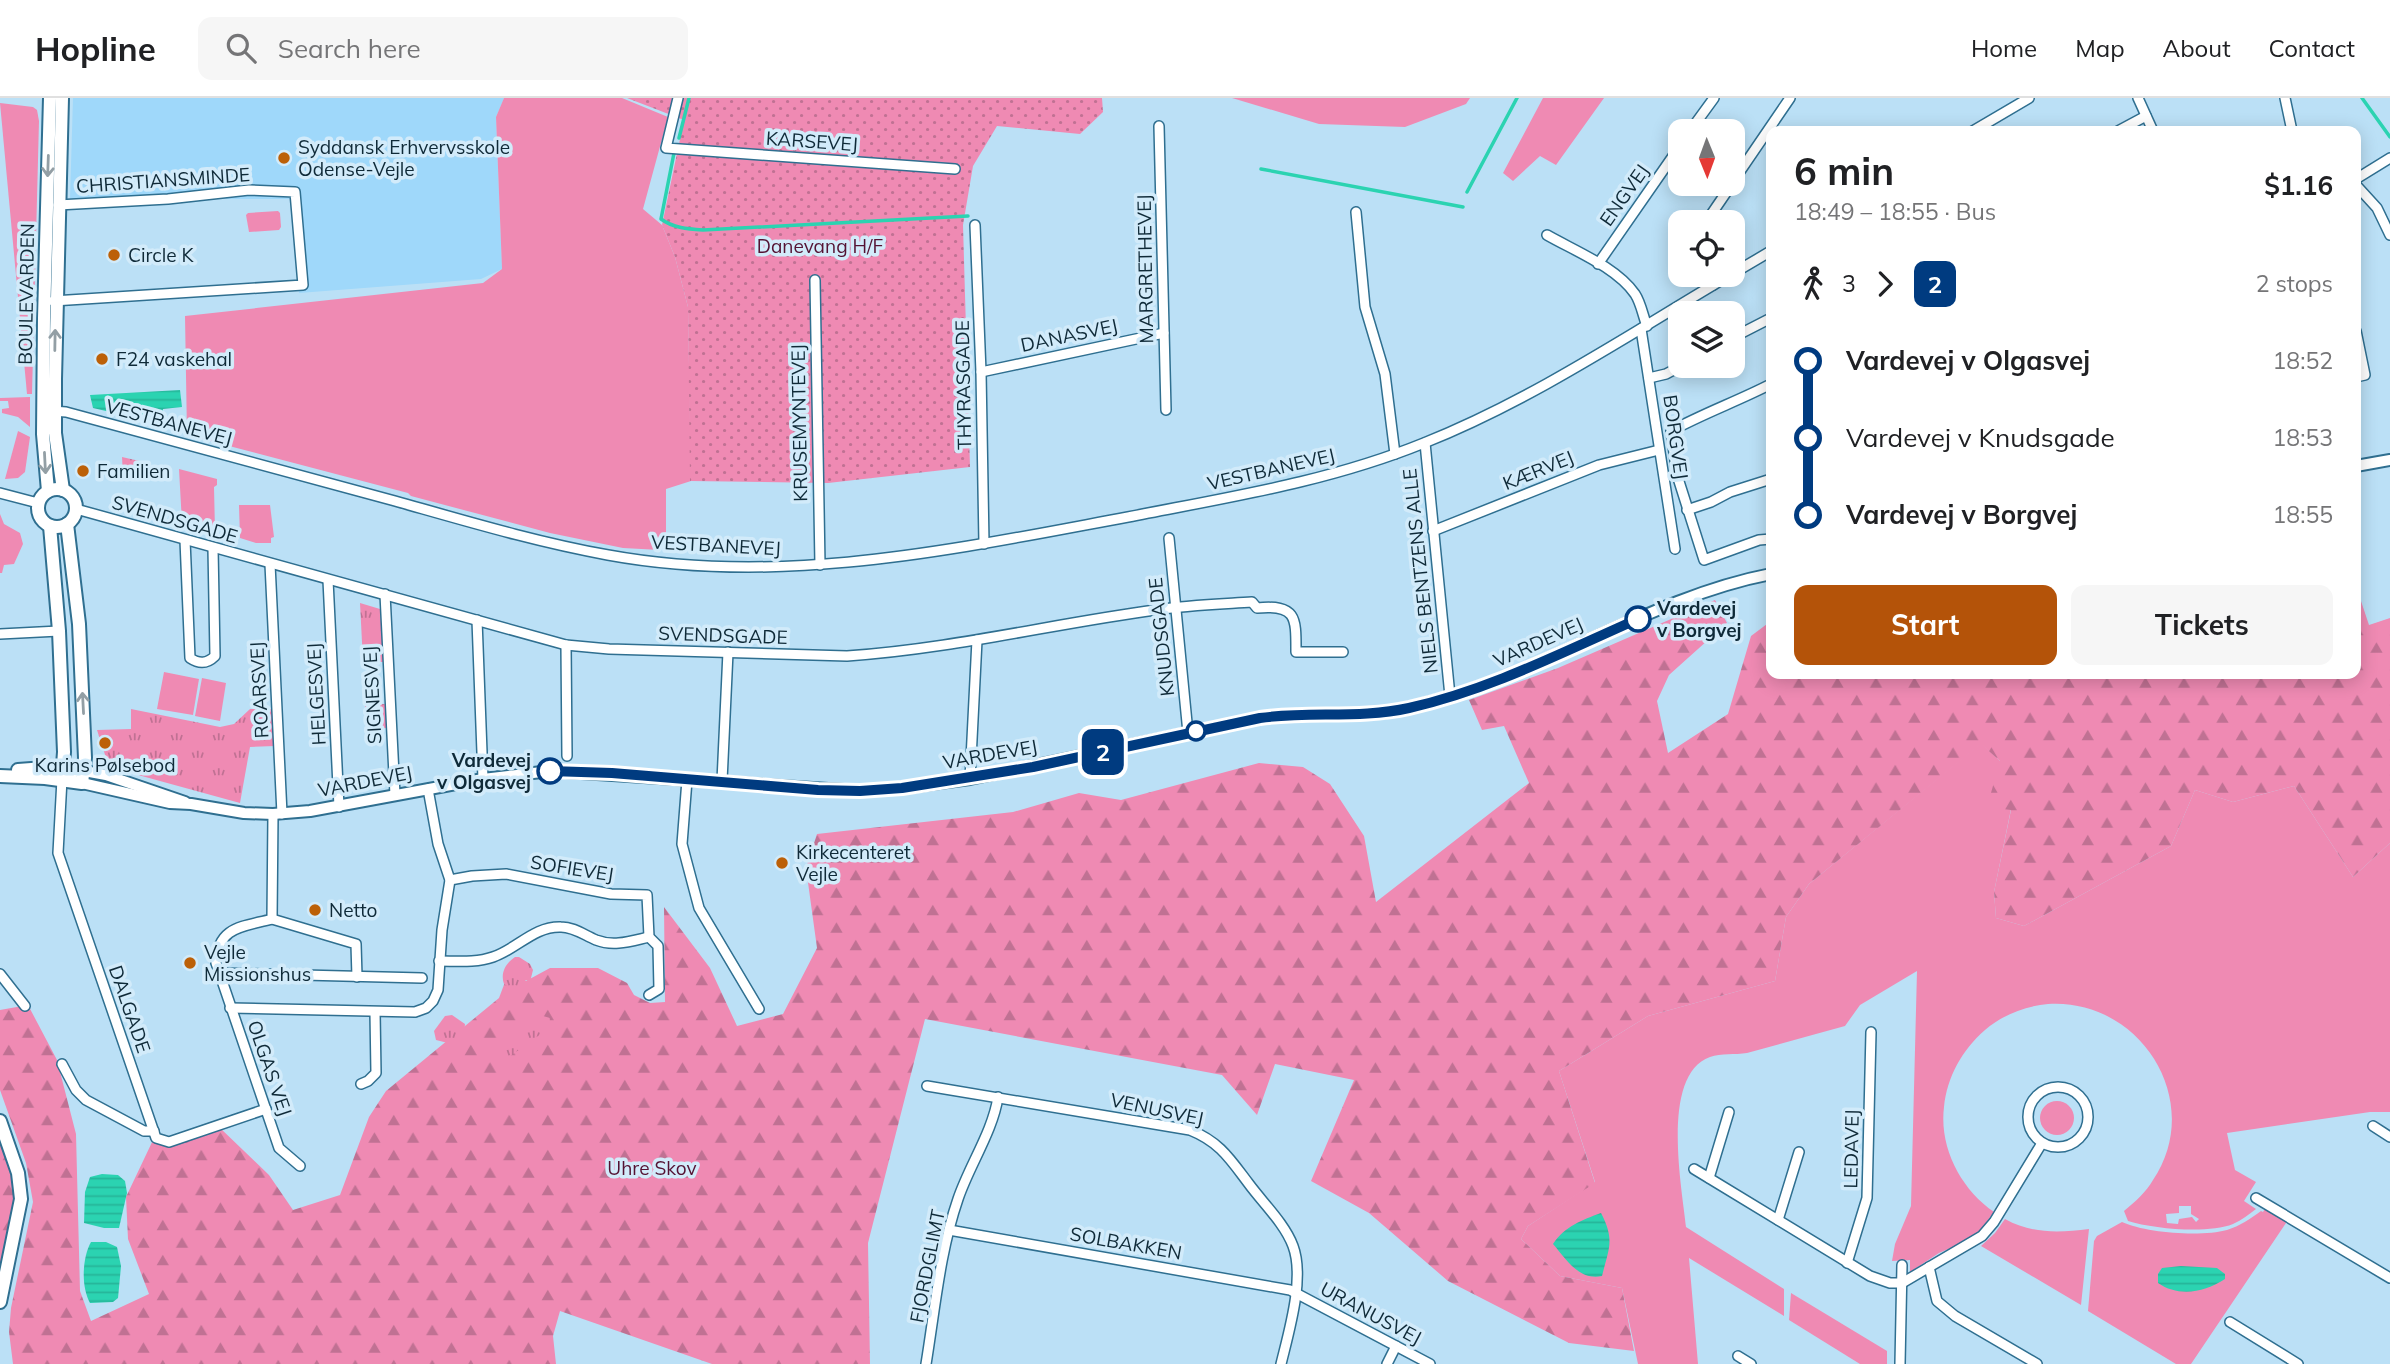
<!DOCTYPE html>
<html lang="en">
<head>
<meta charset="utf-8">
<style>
  :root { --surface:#fff; --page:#f6f6f6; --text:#202124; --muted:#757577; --line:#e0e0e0; --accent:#b45309 }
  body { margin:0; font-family:Mulish,sans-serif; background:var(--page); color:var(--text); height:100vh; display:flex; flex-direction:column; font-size:26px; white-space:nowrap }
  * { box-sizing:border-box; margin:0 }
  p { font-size:23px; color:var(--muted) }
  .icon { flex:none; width:38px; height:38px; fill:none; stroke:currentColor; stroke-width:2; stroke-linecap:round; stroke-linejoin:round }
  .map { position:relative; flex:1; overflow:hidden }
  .sheet { position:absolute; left:1766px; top:28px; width:595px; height:553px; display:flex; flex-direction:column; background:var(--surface); border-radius:14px; box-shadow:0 4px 18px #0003 }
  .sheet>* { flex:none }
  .badge { padding:0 14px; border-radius:10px; font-size:24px; line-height:46px }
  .needle { width:46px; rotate:179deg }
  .fabs { position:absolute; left:1668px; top:21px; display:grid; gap:14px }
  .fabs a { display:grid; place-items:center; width:77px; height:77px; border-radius:14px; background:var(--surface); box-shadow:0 4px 18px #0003; font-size:35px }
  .map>.badge { position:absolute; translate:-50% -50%; box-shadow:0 0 0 4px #fff }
  .legs { display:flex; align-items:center; gap:10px; height:77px; padding:0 28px; font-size:23px }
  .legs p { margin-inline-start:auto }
  .headline { display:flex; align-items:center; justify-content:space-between; height:119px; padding:0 28px }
  h1 { font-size:38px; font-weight:700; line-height:52px }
  .action { display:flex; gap:14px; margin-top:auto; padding:14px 28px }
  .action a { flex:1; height:80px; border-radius:14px; background:var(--accent); color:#fff; font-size:28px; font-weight:700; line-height:80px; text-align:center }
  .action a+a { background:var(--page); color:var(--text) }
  ul { padding:0 28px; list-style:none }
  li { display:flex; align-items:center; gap:24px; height:77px; font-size:26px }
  li i { display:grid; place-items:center; width:10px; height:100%; margin:0 9px; background:currentColor }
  li i::after { content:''; width:18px; height:18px; margin:-9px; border:5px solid; border-radius:50%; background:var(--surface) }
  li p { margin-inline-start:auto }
  li:first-child i { background:linear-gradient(#0000 50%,currentColor 0) }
  li:last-child i { background:linear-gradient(currentColor 50%,#0000 0) }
  header { display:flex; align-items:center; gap:42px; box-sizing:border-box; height:98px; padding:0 35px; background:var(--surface); border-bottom:2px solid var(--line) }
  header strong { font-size:33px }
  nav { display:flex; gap:38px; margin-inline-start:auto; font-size:24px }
  .search { width:490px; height:63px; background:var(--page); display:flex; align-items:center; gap:18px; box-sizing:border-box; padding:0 24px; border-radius:14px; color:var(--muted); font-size:26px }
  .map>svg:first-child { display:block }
  .built { fill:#9fd8fa }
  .grass { fill:#ef8ab3; fill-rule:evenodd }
  .forest { fill:url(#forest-firs) }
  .park { fill:url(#park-tufts) }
  .garden { fill:url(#garden-dots) }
  .water { fill:url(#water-rules) }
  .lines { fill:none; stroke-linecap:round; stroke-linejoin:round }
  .stream { stroke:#2bd3b1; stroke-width:3.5 }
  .minor-casing { stroke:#2f6f90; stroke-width:12 }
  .tertiary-casing { stroke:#2f6f90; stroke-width:14 }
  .secondary-casing { stroke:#2f6f90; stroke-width:16 }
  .minor { stroke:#fff; stroke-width:9 }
  .tertiary { stroke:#fff; stroke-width:10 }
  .secondary { stroke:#fff; stroke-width:12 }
  .oneway { stroke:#939fa5 }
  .line-1-casing { stroke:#fff; stroke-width:16 }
  .line-1 { stroke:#003b80; stroke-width:10 }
  .poi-dot { fill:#bc6007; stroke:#d2ebfa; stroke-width:2.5 }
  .stop-1-dot { fill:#fff; stroke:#003b80; stroke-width:3.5 }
  .labels { text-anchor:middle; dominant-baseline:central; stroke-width:7; stroke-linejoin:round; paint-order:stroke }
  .street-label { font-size:19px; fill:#0f2a38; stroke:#d2ebfa }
  .poi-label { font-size:19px; fill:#0f2a38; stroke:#d2ebfa; text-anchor:start }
  .park-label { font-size:19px; fill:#541233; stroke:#d2ebfa }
  .stop-label { font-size:19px; font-weight:bold; fill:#0f2a38; stroke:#d2ebfa; text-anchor:start }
</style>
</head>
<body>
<header>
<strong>Hopline</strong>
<div class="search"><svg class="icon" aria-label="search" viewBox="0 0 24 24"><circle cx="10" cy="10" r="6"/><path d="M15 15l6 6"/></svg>Search here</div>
<nav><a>Home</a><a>Map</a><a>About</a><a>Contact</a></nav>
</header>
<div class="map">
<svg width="2390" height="1266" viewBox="0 0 2390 1266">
  <defs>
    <pattern id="forest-firs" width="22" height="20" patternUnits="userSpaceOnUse" patternTransform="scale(1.75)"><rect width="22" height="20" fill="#ef8ab3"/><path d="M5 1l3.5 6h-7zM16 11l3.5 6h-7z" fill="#c07193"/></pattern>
    <pattern id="park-tufts" width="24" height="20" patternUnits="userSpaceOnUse" patternTransform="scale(1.75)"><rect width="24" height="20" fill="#ef8ab3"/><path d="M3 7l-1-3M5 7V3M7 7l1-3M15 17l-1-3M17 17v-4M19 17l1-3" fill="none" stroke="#c07193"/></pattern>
    <pattern id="garden-dots" width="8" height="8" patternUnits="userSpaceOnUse" patternTransform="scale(1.75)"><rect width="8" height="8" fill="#ef8ab3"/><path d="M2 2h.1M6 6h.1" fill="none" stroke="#c07193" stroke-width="1.8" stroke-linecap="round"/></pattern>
    <pattern id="water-rules" width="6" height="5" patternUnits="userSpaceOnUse" patternTransform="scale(1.75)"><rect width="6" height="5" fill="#2bd3b1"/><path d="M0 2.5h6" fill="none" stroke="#25b599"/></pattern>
  </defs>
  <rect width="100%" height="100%" fill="#bbe0f6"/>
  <polygon class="built" points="73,0 504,0 496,19 502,171 481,181 299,195 290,101 70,101"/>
  <g class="grass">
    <polygon points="504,0 622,0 668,19 643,111 662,127 675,159 688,209 691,383 666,391 666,441 660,452 623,450 550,435 411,398 408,395 187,337 185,218 483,185 502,171 496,19"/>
    <polygon points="1232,0 1470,0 1466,6 1405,29 1319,26"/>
    <polygon points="1543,0 1604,0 1556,67 1540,58 1513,83 1503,75"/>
    <polygon points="0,5 33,9 37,12 39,23 32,296 27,296"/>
    <polygon points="278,113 280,115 281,129 279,132 249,134 246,117 248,115"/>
    <polygon points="30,299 30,329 18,319 2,315 2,311 9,310 8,303 0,303 0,300"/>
    <polygon points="18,333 30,339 25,374 18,380 5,381"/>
    <polygon points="179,371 217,381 217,387 214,389 215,433 182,425"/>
    <polygon points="239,407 270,407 274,439 271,440 271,445 256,445 240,440"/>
    <polygon points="0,416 4,426 20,435 23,446 14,466 4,467 2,475 0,475"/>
    <polygon points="164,574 199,581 193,617 157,611"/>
    <polygon points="202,580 226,585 220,623 195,618"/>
    <path d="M1981,645l19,18 11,48 -17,83 2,26 28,8 147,-80 24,-56 38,12 61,-16 59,91 37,-34v269h-20l-143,21 8,37 21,12 -12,19 12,8c-7,5 -14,11 -23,15 -25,10 -79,5 -105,-3l-4,-10c11,-9 22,-19 29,-31 53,-79 -13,-182 -105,-176 -22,2 -46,11 -63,26 -23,20 -38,47 -41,77 -5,41 17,82 50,105l-12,16 -13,12 -30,13 -29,19v-12l-18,1 3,-17 16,-38 6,-235 -57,34 -15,21c-33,9 -65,18 -98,27 -12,2 -26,0 -37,4 -50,18 -28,130 -24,170l98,62v27l-95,-58 9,106h-60l-16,-76 -62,-12 -39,-37 7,-13 67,-44 -36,-111 89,-55 127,-35 11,-64 23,-33zM2179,1108h12v8l8,5 -3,3 -4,-5 -13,2 -1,5 -11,-1 -1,-9 13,-1z"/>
    <circle cx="2057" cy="1020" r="17"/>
    <path d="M2266,1109l22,13 -97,144h-15l-88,-53 6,-70 3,-5 25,-14c24,11 79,15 105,8 13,-4 23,-11 34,-19l2,1z"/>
    <path d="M2005,1121c27,15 54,14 84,10l-8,76 -100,-59 14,-13z"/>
    <polygon points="1791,1195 1887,1253 1887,1266 1860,1266 1789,1222"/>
  </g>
  <g class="forest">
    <polygon points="2356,488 2369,527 2390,520 2390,745 2353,779 2294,688 2233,704 2195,692 2171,748 2024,828 1996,820 1994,794 2011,712 1987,709 2000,663 1981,646 1809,786 1786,819 1775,883 1648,918 1559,973 1595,1085 1528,1128 1521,1141 1560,1178 1622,1190 1634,1253 1569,1245 1448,1183 1369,1115 1311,1083 1354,982 1275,966 1257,1017 1222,977 925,921 868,1145 870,1266 712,1266 560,1213 553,1238 556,1266 13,1266 9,1234 11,1210 33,1104 26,1065 0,992 0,912 28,907 57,962 76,1036 80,1193 91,1223 149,1196 128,1141 126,1099 154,1040 170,1045 218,1028 269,1077 293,1112 340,1097 369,1019 386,993 499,900 505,884 526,883 550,870 598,870 627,885 634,897 650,905 665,904 664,809 710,870 737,928 783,916 817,850 806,770 817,736 1013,714 1079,695 1121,702 1259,665 1303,669 1330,686 1364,738 1376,804 1529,685 1504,628 1482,632 1469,602 1558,570 1715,502 1727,525 1669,577 1657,603 1668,655 1728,616 1751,538 1771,523 1771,576 2356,576"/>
    <polygon points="0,1041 13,1084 15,1104 0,1177"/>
  </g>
  <g class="park">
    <polygon points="122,359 148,365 149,376 123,377"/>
    <polygon points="360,505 380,511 384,564 363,564"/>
    <polygon points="385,606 387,630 366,631 365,607"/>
    <polygon points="131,611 220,629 234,626 250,611 273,611 275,648 250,649 240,705 109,669 97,632 131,631"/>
    <path d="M515,859h4l11,7 3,6 -3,12 -4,-2 -4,5 -13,2 -5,-3c-4,-11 2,-21 11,-27z"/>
    <polygon points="452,917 465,926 464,936 452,946 436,942 434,933 445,918"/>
    <polygon points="543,918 550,920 549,930 505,962 497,961 494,958 514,935"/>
  </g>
  <polygon class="garden" points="627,0 1102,0 1103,14 1080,36 997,28 973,68 963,127 970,369 828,385 690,383 688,209 675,159 662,127 684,22"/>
  <g class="water">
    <polygon points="180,292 182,309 163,311 162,326 93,310 90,297"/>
    <polygon points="102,1076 118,1077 125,1083 127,1095 119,1130 104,1130 84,1125 85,1094 90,1079"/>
    <path d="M1601,1115c14,27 8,35 1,63 -23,5 -36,-17 -49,-32 12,-18 29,-24 48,-31z"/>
    <path d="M91,1144h15l11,5 4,19 -3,32 -5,4 -23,1c-9,-16 -8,-45 1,-61z"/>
    <path d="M2181,1168l36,2 8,6v5c-21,14 -47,18 -67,4v-9l4,-6z"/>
  </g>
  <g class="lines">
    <g class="stream">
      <polyline points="2362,0 2390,39"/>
      <polyline points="679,40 689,0"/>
      <path d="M674,55l-13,66c12,9 27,10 42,11l265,-14"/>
      <polyline points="1261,71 1463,109"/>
      <polyline points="1467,94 1517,0"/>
    </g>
    <g class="minor-casing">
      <g id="minor">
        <polyline points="678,0 666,50 955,71"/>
        <polyline points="2138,0 2153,33"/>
        <polyline points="2285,0 2292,33"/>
        <polyline points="1159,28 1166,312"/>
        <polyline points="1690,33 1714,0"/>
        <polyline points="1973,33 2029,0"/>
        <polyline points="2118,33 2146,18"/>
        <polyline points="2356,81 2390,60"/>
        <polyline points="1732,85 1790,0"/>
        <polyline points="2356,87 2377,110 2390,137"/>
        <polyline points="1356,114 1365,209 1385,276 1395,356"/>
        <polyline points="1706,124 1732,86"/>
        <polyline points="975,127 981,274 984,446"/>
        <path d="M1547,137c28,16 69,32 88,59 6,9 8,22 12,32"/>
        <polyline points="1598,166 1680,48"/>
        <polyline points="1732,176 1771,153"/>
        <polyline points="1707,177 1713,187"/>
        <polyline points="815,182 820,467"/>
        <polyline points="53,203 303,187 295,94 249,92 168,101 58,107"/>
        <polyline points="1641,231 1675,451"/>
        <polyline points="2356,233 2365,277 2356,279"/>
        <polyline points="1732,240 1771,220"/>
        <polyline points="981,274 1164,235"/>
        <polyline points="1649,280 1666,276 1681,268"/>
        <path d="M1771,286c-33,17 -67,29 -100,47l6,44 27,85 55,-20 12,-1"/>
        <path d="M52,313l14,1c110,30 220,59 329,89 71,20 141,41 213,54 175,32 347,-6 520,-38 101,-20 200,-35 296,-74 108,-43 206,-109 306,-168"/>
        <polyline points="1425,345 1450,598"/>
        <polyline points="0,395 38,405"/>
        <path d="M76,411l490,136 43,4 238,7c104,-7 205,-32 308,-46 32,-5 65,-6 97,-8l5,6c40,-4 39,10 39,44h47"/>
        <polyline points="1687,412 1711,404 1730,394 1771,381"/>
        <polyline points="1433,433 1599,367 1659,352"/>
        <polyline points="1169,440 1188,635"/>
        <path d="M185,442l5,118c9,6 17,6 25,-2l-2,-108"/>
        <polyline points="270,466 282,716"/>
        <polyline points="328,482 339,709"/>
        <polyline points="385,496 395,697"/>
        <polyline points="477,522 483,681"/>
        <polyline points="0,536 59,533"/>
        <polyline points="566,547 567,658"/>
        <polyline points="62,681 58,755 156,1040 169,1044 266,1011"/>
        <polyline points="970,681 977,542"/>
        <polyline points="687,682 682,746 699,810 759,911"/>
        <polyline points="722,683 728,554"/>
        <path d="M273,716l-1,105c-30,8 -54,7 -56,44l63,185 21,18"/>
        <polyline points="450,782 472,778 506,776 611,796 647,797 649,839 658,848 659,891 649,897"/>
        <polyline points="272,821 356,846 357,879"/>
        <path d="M439,863c18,0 37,2 54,-4 24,-8 41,-31 68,-30 13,0 23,8 35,13 18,7 35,1 53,-3"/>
        <polyline points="219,875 422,880"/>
        <polyline points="0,876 25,908"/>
        <polyline points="230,910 415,914 426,910 433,903 438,892 442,832 450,782 438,746 428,691"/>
        <polyline points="62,966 76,992 86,1002 144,1033 154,1033"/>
        <polyline points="361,986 368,983 376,975 375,914"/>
        <path d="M927,988l263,44c30,12 40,29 59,54 14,19 36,40 44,62 12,32 -4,85 -12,118"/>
        <circle cx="2058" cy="1019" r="30"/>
        <polyline points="2373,1028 2390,1039"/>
        <polyline points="1694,1071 1870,1178 1890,1185 1902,1185 1982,1138 1994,1124 2042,1045"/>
        <polyline points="1709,1080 1729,1014"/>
        <polyline points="2256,1100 2390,1180"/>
        <polyline points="1778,1122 1799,1054"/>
        <polyline points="949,1132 1290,1192 1430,1266"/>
        <polyline points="1847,1165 1867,1100 1871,934"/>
        <polyline points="1929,1169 1937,1203 1955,1218 2037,1266"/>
        <polyline points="2230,1224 2298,1266"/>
        <polyline points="1738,1258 1751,1266"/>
        <path d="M926,1266c9,-55 14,-113 32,-165 11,-33 35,-68 40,-102"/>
        <polyline points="1387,1266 1396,1248"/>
        <polyline points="1900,1266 1902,1167"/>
      </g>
    </g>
    <g class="tertiary-casing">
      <g id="tertiary">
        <polyline points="2356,368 2390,362"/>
        <polyline points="84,673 106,677 185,704"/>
        <path d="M82,685l88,20 21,1 53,9 29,1 37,-3 173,-32 67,-8 310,20 42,-3 68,-9 290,-61c40,-6 77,-2 116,-5 25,-2 49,-9 73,-16 110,-33 208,-101 322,-123"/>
      </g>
    </g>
    <g class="secondary-casing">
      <g id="secondary">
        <polyline points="62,0 55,281 55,335 63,392"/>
        <circle cx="57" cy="410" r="19"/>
        <polyline points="48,393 43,336 44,220 50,0"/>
        <polyline points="50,428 59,533 64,654 62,681"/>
        <polyline points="18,672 45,670 84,673"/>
        <polyline points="0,678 45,680 82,685 85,660 79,526 67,426"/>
        <polyline points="0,1023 18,1075 21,1101 0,1204"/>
      </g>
    </g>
    <use href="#minor" class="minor"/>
    <use href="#tertiary" class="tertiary"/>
    <use href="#secondary" class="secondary"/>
  </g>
  <defs><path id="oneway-shaft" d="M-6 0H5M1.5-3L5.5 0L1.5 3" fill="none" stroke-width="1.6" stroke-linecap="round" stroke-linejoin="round" transform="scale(1.75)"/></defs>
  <g class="oneway">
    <use href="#oneway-shaft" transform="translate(48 68) rotate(92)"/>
    <use href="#oneway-shaft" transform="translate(55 242) rotate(-89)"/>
    <use href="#oneway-shaft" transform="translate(45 365) rotate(87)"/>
    <use href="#oneway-shaft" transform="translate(83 605) rotate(-93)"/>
  </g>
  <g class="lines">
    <g class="line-1-casing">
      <path id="line-1" d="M550,673l62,2 206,17 42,1 42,-3 131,-21 227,-49c49,-7 100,1 149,-10 80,-18 154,-56 229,-89"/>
    </g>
    <use href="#line-1" class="line-1"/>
  </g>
  <g class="poi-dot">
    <circle cx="284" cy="60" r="7"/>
    <circle cx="114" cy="157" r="7"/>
    <circle cx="102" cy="261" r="7"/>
    <circle cx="83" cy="373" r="7"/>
    <circle cx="105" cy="645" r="7"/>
    <circle cx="782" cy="765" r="7"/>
    <circle cx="315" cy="812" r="7"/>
    <circle cx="190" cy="865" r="7"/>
  </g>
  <g class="stop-1-dot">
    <circle cx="1638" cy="521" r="12"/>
    <circle cx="1196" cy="633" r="9"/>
    <circle cx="550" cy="673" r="12"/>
  </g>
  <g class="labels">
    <g class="street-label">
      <text transform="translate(812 43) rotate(4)">KARSEVEJ</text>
      <text transform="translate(163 82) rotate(-4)">CHRISTIANSMINDE</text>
      <text transform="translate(1624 97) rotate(-55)">ENGVEJ</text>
      <text transform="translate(1145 171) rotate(-91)">MARGRETHEVEJ</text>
      <text transform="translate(26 196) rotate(-89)">BOULEVARDEN</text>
      <text transform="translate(1069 237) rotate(-12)">DANASVEJ</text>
      <text transform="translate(963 287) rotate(-91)">THYRASGADE</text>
      <text transform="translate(169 324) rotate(15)">VESTBANEVEJ</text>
      <text transform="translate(799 325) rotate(-91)">KRUSEMYNTEVEJ</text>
      <text transform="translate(1676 339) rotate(82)">BORGVEJ</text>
      <text transform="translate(1271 371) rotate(-13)">VESTBANEVEJ</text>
      <text transform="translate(1538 372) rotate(-22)">KÆRVEJ</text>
      <text transform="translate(175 421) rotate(16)">SVENDSGADE</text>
      <text transform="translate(716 447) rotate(3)">VESTBANEVEJ</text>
      <text transform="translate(1420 473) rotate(-96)">NIELS BENTZENS ALLE</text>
      <text transform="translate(723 537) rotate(2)">SVENDSGADE</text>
      <text transform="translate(1161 539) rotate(-96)">KNUDSGADE</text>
      <text transform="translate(1538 544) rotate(-24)">VARDEVEJ</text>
      <text transform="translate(259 592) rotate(-93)">ROARSVEJ</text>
      <text transform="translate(316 596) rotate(-93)">HELGESVEJ</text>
      <text transform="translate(372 597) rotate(-93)">SIGNESVEJ</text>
      <text transform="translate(990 656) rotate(-10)">VARDEVEJ</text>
      <text transform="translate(365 683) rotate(-11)">VARDEVEJ</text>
      <text transform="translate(572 770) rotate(9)">SOFIEVEJ</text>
      <text transform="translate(130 911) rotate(71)">DALGADE</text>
      <text transform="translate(270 970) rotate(71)">OLGAS VEJ</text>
      <text transform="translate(1157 1011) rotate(12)">VENUSVEJ</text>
      <text transform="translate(1851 1051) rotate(-89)">LEDAVEJ</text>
      <text transform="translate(1126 1145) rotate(10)">SOLBAKKEN</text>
      <text transform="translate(927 1168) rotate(-79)">FJORDGLIMT</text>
      <text transform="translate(1371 1215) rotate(28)">URANUSVEJ</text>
    </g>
    <g class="poi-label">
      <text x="298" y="49">Syddansk Erhvervsskole<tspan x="298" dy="22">Odense-Vejle</tspan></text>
      <text x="128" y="157">Circle K</text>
      <text x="116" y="261">F24 vaskehal</text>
      <text x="97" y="373">Familien</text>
      <text x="105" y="667" text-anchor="middle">Karins Pølsebod</text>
      <text x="796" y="754">Kirkecenteret<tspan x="796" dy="22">Vejle</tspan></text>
      <text x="329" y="812">Netto</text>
      <text x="204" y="854">Vejle<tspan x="204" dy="22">Missionshus</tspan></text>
    </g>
    <g class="park-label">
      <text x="820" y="148">Danevang H/F</text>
      <text x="652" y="1070">Uhre Skov</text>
    </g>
    <g class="stop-label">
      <text x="1657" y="510">Vardevej<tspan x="1657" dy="22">v Borgvej</tspan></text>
      <text x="531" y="662" text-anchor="end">Vardevej<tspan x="531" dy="22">v Olgasvej</tspan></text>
    </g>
  </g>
</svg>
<div class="fabs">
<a><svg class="needle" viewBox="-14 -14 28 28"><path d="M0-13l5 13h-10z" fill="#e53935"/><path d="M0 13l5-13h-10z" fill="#757577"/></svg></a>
<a><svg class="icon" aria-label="locate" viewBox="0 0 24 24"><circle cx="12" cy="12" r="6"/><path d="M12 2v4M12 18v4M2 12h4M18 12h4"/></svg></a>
<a><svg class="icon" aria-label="layers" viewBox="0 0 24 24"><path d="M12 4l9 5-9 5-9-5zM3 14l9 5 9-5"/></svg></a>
</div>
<b class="badge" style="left:1103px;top:654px;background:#003b80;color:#fff">2</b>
<section class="sheet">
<div class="headline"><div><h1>6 min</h1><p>18:49 – 18:55 · Bus</p></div><b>$1.16</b></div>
<div class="legs"><svg class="icon" aria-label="walk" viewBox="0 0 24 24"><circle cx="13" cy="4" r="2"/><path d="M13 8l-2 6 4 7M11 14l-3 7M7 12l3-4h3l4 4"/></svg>3<svg class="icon" aria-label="forward" viewBox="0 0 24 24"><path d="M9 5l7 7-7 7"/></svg><b class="badge" style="background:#003b80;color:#fff">2</b><p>2 stops</p></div>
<ul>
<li><i style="color:#003b80"></i><b>Vardevej v Olgasvej</b><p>18:52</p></li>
<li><i style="color:#003b80"></i><span>Vardevej v Knudsgade</span><p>18:53</p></li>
<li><i style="color:#003b80"></i><b>Vardevej v Borgvej</b><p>18:55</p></li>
</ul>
<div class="action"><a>Start</a><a>Tickets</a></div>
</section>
</div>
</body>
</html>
